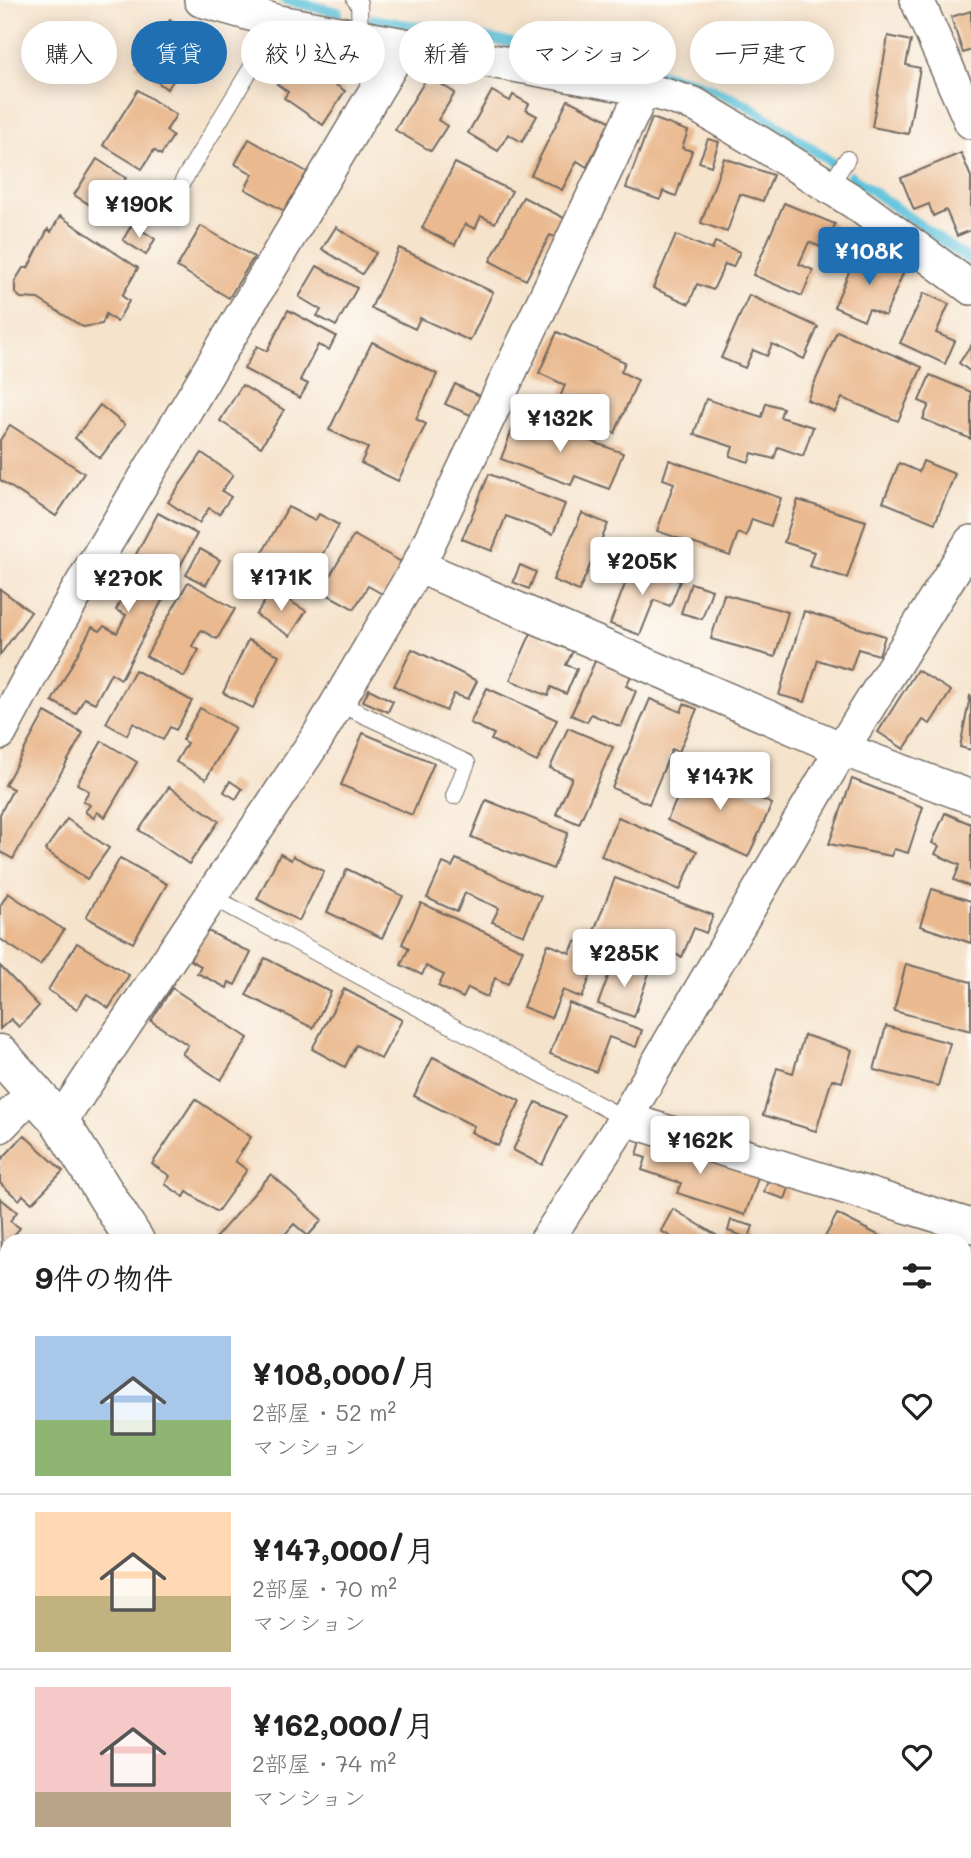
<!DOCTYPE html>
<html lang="ja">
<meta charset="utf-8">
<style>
:root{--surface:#fff;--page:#f6f6f6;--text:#222;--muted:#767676;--line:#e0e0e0;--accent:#1f6fb2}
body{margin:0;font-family:Mali,"Klee One",sans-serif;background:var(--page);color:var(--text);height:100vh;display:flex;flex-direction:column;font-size:26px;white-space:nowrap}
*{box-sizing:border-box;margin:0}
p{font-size:23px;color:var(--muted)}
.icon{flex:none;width:38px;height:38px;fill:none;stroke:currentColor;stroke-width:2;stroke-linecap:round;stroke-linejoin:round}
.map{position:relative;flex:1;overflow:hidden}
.drawer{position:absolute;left:0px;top:1234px;width:971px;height:625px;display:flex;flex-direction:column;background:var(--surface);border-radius:21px 21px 0 0;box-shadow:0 4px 18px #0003}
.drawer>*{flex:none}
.guide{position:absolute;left:21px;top:21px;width:929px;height:63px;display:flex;gap:14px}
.price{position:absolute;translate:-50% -60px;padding:0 16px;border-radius:7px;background:#fff;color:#222;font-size:23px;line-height:46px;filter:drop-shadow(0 2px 4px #0008)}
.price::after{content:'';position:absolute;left:50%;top:42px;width:21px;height:16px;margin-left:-10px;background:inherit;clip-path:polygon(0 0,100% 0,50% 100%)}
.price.current{background:var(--accent);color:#fff}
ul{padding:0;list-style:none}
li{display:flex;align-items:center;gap:21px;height:175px;padding:0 35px}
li+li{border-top:2px solid var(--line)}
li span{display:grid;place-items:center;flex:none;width:196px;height:140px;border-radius:0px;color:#555}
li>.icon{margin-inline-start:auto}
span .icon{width:84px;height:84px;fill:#fffc;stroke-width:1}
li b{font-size:30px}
h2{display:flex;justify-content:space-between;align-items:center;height:84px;padding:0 35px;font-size:30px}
.chip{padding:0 24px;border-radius:32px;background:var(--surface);box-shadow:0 4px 18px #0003;font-size:24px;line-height:63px}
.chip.current{background:var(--accent);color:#fff}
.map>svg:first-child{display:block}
</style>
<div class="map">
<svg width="971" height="1858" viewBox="0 0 971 1858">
<rect width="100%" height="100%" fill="#fdfcf7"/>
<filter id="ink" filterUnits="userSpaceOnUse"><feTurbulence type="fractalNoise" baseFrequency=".0143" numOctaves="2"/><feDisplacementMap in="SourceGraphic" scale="14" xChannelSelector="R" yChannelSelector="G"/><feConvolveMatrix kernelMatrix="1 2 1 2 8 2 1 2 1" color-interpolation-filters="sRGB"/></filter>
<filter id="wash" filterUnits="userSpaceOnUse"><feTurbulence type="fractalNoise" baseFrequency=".00686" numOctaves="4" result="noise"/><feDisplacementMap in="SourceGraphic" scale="28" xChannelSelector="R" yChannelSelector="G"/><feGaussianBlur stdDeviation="1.57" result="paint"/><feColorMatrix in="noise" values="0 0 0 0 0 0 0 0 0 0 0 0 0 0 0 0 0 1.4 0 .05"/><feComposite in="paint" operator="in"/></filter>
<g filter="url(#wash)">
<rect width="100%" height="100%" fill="#f6e3cc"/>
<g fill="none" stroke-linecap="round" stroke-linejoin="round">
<g stroke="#5dc2db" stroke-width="10">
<polyline points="285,0 338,12"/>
<polyline points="373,19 584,55 695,82 746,104 831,162"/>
<polyline points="851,176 971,261"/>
<polyline points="395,1852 397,1858"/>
</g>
</g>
<g id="blocks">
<g fill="#eab98f">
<polygon points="971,11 971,50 963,53 951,17"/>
<polygon points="170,20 201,44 167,89 135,65"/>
<polygon points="888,36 911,41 906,65 920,68 908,134 872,127"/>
<polygon points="295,58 345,91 323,125 284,98 288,92 277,84"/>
<polygon points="428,76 455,93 438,120 447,126 431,151 395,130"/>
<polygon points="138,90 176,115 166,131 173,136 161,155 154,150 142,169 103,145"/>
<polygon points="492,91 510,101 513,95 529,104 526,110 537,116 522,142 508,134 498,151 468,133"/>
<polygon points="568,100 610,121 587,167 577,161 562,190 531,175"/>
<polygon points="652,118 688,131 682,148 692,151 676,196 663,191 660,200 626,188"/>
<polygon points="249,139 307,172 284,211 245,189 253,174 235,164"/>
<polygon points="708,139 719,142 711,166 699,162"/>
<polygon points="961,153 971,177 971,230 957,236 946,210 933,216 929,204 914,210 901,178"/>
<polygon points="724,158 773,175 763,201 740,194 727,232 701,223"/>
<polygon points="97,159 126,178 103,213 74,195"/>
<polygon points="455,163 512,191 495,223 481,216 475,229 465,224 455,245 422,228"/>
<polygon points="523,197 568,220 559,239 550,235 526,280 490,261"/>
<polygon points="784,203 835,224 825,249 809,242 799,264 813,270 802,296 753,275"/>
<polygon points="60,216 138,268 122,296 129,301 117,322 106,314 102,324 83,327 38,299 21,298 15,293 15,281 23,268 28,268 48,229 51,232"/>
<polygon points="132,224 155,239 146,255 123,240"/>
<polygon points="201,226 254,257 229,298 177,267"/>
<polygon points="336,227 376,253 362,274 322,249"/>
<polygon points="676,235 712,250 715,242 740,252 733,267 725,264 713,290 697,284 689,304 653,288"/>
<polygon points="399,248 493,292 470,341 420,318 415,329 371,308"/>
<polygon points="858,251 904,271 885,316 869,309 864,320 834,307"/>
<polygon points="317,266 357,288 336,326 317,316 321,310 299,297"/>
<polygon points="924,293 949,304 936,333 955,341 945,364 900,343"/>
<polygon points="749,295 818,327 804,359 772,344 767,356 753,350 745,368 721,358"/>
<polygon points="288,310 336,336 329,350 318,345 300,380 308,384 300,398 244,369 257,346 267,351"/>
<polygon points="837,331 922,367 898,421 842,398 835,412 807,400"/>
<polygon points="557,332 625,362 621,372 638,380 615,433 556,407 565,385 539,373"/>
<polygon points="372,342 437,374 416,419 426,424 398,481 361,463 368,448 329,430"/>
<polygon points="971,346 971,372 959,363"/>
<polygon points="930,375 971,392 971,439 923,419 929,405 919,401"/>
<polygon points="455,384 484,398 475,417 445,404"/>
<polygon points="242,385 284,410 261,447 220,421"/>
<polygon points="706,399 762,417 766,403 783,408 780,417 813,427 803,456 778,447 774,459 752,453 749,462 730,456 733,447 694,434"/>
<polygon points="100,405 125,425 100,458 75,438"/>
<polygon points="518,414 623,453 609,489 575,476 571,485 501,459"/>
<polygon points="10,425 84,473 56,516 0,480 0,440"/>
<polygon points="202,453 233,475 222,491 231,497 219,514 209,508 199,523 168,502"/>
<polygon points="669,460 781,498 771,526 752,519 746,536 738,533 730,556 657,531 674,483 663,479"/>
<polygon points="923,461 955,474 935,523 883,502 899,463 919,472"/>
<polygon points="489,474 565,504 553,534 506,516 492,551 462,539"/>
<polygon points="798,500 866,521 847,578 809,566 814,552 784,542"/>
<polygon points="288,507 315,521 319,514 339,525 304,587 257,562"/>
<polygon points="158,513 197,534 121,679 111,673 95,703 84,698 76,714 52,701 92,627 100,631 104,626 117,633 126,615 116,610 127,588 120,584"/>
<polygon points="582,513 608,524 579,591 553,580"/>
<polygon points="354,535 403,563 384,595 368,586 354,609 321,591"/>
<polygon points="200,549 220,560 206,585 186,575"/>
<polygon points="633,563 680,581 670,606 654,600 640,635 610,624"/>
<polygon points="520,565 536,572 529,589 513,582"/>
<polygon points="188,582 235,609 217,639 201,630 192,646 199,650 184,677 146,656"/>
<polygon points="691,583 712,590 702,619 681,613"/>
<polygon points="0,589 31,612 0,655"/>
<polygon points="272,590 306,611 290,636 256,615"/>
<polygon points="724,594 788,612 775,657 711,639"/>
<polygon points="804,611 885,636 879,655 858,649 851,670 818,660 805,702 779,695"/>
<polygon points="531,633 573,651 566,665 577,669 566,694 551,687 548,696 510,680"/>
<polygon points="248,640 279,655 253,708 223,693"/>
<polygon points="412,649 477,681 468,699 454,694 446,711 394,686"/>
<polygon points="596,659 632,674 626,686 636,691 621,727 591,714 587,722 571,715"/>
<polygon points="135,670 192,701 176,730 170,727 163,740 133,723 127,735 106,723"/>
<polygon points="917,670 951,691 930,724 923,720 904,749 878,732"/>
<polygon points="487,688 557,720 537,762 491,740 494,734 470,723"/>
<polygon points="369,689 393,701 388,712 363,701"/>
<polygon points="970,696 971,697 971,750 960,747"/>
<polygon points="650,699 681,712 684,704 697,709 679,752 672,749 649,804 612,788"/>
<polygon points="200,708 235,728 206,779 176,762 187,743 182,740"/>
<polygon points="45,712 83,733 13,859 0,852 0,814 13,789 5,785"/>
<polygon points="568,728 613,747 579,824 556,814 572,778 550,768"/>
<polygon points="363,733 434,763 412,815 341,785"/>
<polygon points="102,741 137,762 105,817 97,812 94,818 85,812 90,805 83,801 89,791 77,784"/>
<polygon points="692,767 772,804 748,857 667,820"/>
<polygon points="852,779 923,807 908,853 894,849 891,856 829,844"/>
<polygon points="230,781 242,789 236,799 224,792"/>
<polygon points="169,787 219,821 189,864 139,830"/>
<polygon points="486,800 568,833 553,869 471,837"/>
<polygon points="945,813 971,824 971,887 954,880 960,865 935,854 939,846 932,843"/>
<polygon points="618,817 697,851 680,890 601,856"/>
<polygon points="67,819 109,848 87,879 45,850"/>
<polygon points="280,854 291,860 293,856 324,871 299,921 257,899"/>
<polygon points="120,858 167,884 133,943 86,917"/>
<polygon points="456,859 541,896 524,935 492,922 499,908 465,893 457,912 427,898 443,863 452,867"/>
<polygon points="347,869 403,896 382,938 327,912"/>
<polygon points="615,878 713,915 706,933 694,928 682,957 657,947 654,954 594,931"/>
<polygon points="932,889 971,901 971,943 920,926"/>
<polygon points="8,893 64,930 40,965 0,939 0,906"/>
<polygon points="421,903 523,950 508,984 495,978 487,997 468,988 463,998 438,986 444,975 426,966 422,975 401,965 409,948 402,944"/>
<polygon points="206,930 251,953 235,985 229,982 227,988 197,973 201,966 190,960"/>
<polygon points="575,941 600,951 582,998 563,990 551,1018 523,1007 548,944 570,953"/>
<polygon points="77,943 129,975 109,1008 87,994 77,1009 48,990"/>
<polygon points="265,958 331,992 313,1028 246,995"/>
<polygon points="614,961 649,973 634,1017 598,1004"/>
<polygon points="906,964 971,982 971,1031 894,1011"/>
<polygon points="0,966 39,1006 19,1027 11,1019 0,1029"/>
<polygon points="172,988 248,1038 221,1080 182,1054 188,1045 151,1021"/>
<polygon points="344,989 402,1020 381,1059 356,1045 345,1067 312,1049"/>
<polygon points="569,1003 642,1030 636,1047 609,1037 596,1072 550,1054"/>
<polygon points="886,1026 950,1043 938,1086 874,1070"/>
<polygon points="804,1035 852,1050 842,1082 832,1079 816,1131 763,1115 777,1068 793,1073"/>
<polygon points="433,1057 520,1101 498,1146 471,1132 474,1126 414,1096"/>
<polygon points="195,1099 251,1137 235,1161 247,1170 217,1212 187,1192 184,1197 165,1184 170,1176 152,1164"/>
<polygon points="536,1102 566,1116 542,1165 513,1150"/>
<polygon points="24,1135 63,1171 32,1203 23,1195 19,1200 0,1183 0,1161"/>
<polygon points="642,1137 759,1175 745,1215 677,1193 681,1183 642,1170 646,1158 637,1155"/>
<polygon points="271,1174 322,1220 308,1236 294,1224 279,1241 221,1241 216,1237"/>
<polygon points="768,1180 789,1188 785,1199 764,1192"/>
<polygon points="0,1198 17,1212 10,1221 20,1228 2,1250"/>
<polygon points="673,1209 726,1241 668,1241 670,1236 661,1231"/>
<polygon points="837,1214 884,1238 883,1241 823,1241"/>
<polygon points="731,1220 753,1226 749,1238 728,1231"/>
<polygon points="0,1277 7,1282 7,1340 0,1349"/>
<polygon points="964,1338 971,1340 971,1366 964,1364"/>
<polygon points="2,1383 7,1386 7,1450 0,1445"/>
<polygon points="964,1480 971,1485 971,1533 964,1529"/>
<polygon points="0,1708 7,1713 7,1764 0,1759"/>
<polygon points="964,1747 971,1750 971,1778 964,1775"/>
<polygon points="964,1788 971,1791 971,1844 964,1842"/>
<polygon points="43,1852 107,1852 115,1858 41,1858 45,1853"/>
<polygon points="477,1852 530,1852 527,1858 491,1858"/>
<polygon points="713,1852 763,1852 761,1858 711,1858"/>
</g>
</g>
</g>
<g filter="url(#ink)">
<use href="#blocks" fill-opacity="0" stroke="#726b63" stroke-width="2"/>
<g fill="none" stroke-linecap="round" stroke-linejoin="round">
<defs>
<g id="service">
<polyline points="355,0 359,3 360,37"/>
<polyline points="183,181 279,22"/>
<polyline points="829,187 847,159"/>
<polyline points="338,703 467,763 454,796"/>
<polyline points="211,896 625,1119"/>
<polyline points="0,1550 7,1539"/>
<polyline points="427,1852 429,1858"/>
</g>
<g id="minor">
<polyline points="201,0 279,22 644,89 694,104 760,143 854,202 971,288"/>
<polyline points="917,0 971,122"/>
<polyline points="418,566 842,749 971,797"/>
<polyline points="0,733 58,624 403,45"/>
<polyline points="625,1119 971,1226"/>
<polyline points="60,1122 317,738 418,566 644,89"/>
<polyline points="0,1126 34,1091"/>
<polyline points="546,1241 625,1119 842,749 971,542"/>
<polyline points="964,1660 971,1650"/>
<polyline points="617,1852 631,1858"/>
<polyline points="157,1858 161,1852"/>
<polyline points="821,1858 826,1852"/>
</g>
<polyline id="tertiary" points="0,1054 60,1122 135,1241"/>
</defs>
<use href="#service" stroke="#726b63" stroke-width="18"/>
<use href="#minor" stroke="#726b63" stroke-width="36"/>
<use href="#tertiary" stroke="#726b63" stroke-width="41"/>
<use href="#service" stroke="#fff" stroke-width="16"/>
<use href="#minor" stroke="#fff" stroke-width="33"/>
<use href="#tertiary" stroke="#fff" stroke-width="38"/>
</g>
</g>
</svg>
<b class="price" style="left:139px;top:240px">¥190K</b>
<b class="price current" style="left:869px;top:287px">¥108K</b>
<b class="price" style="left:560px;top:454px">¥132K</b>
<b class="price" style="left:642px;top:597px">¥205K</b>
<b class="price" style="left:281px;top:613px">¥171K</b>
<b class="price" style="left:128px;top:614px">¥270K</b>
<b class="price" style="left:720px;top:812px">¥147K</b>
<b class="price" style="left:624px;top:989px">¥285K</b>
<b class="price" style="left:700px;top:1176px">¥162K</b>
<div class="guide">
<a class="chip">購入</a>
<a class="chip current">賃貸</a>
<a class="chip">絞り込み</a>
<a class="chip">新着</a>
<a class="chip">マンション</a>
<a class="chip">一戸建て</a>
</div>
<section class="drawer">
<h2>9件の物件<svg class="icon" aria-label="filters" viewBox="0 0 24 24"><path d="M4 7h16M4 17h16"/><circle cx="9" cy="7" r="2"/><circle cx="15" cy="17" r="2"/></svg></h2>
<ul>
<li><span style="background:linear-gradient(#a9c7e8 60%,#8fb573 0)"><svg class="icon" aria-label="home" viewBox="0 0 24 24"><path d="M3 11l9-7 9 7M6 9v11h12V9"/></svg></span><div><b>¥108,000/月</b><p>2部屋 · 52 m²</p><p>マンション</p></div><svg class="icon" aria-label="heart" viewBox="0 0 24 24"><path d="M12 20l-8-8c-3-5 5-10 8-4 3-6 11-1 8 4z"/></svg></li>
<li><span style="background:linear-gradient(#ffd9b3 60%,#c2b280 0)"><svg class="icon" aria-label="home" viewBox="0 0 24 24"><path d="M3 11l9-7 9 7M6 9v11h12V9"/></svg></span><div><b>¥147,000/月</b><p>2部屋 · 70 m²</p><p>マンション</p></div><svg class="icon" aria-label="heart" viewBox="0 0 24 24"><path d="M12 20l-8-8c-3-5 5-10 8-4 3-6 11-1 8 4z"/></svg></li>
<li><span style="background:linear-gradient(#f6c9c9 75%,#b9a48a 0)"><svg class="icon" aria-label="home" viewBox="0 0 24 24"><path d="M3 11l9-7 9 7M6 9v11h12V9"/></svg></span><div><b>¥162,000/月</b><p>2部屋 · 74 m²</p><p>マンション</p></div><svg class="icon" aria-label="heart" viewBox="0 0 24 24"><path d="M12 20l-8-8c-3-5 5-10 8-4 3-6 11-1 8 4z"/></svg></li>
</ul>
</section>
</div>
